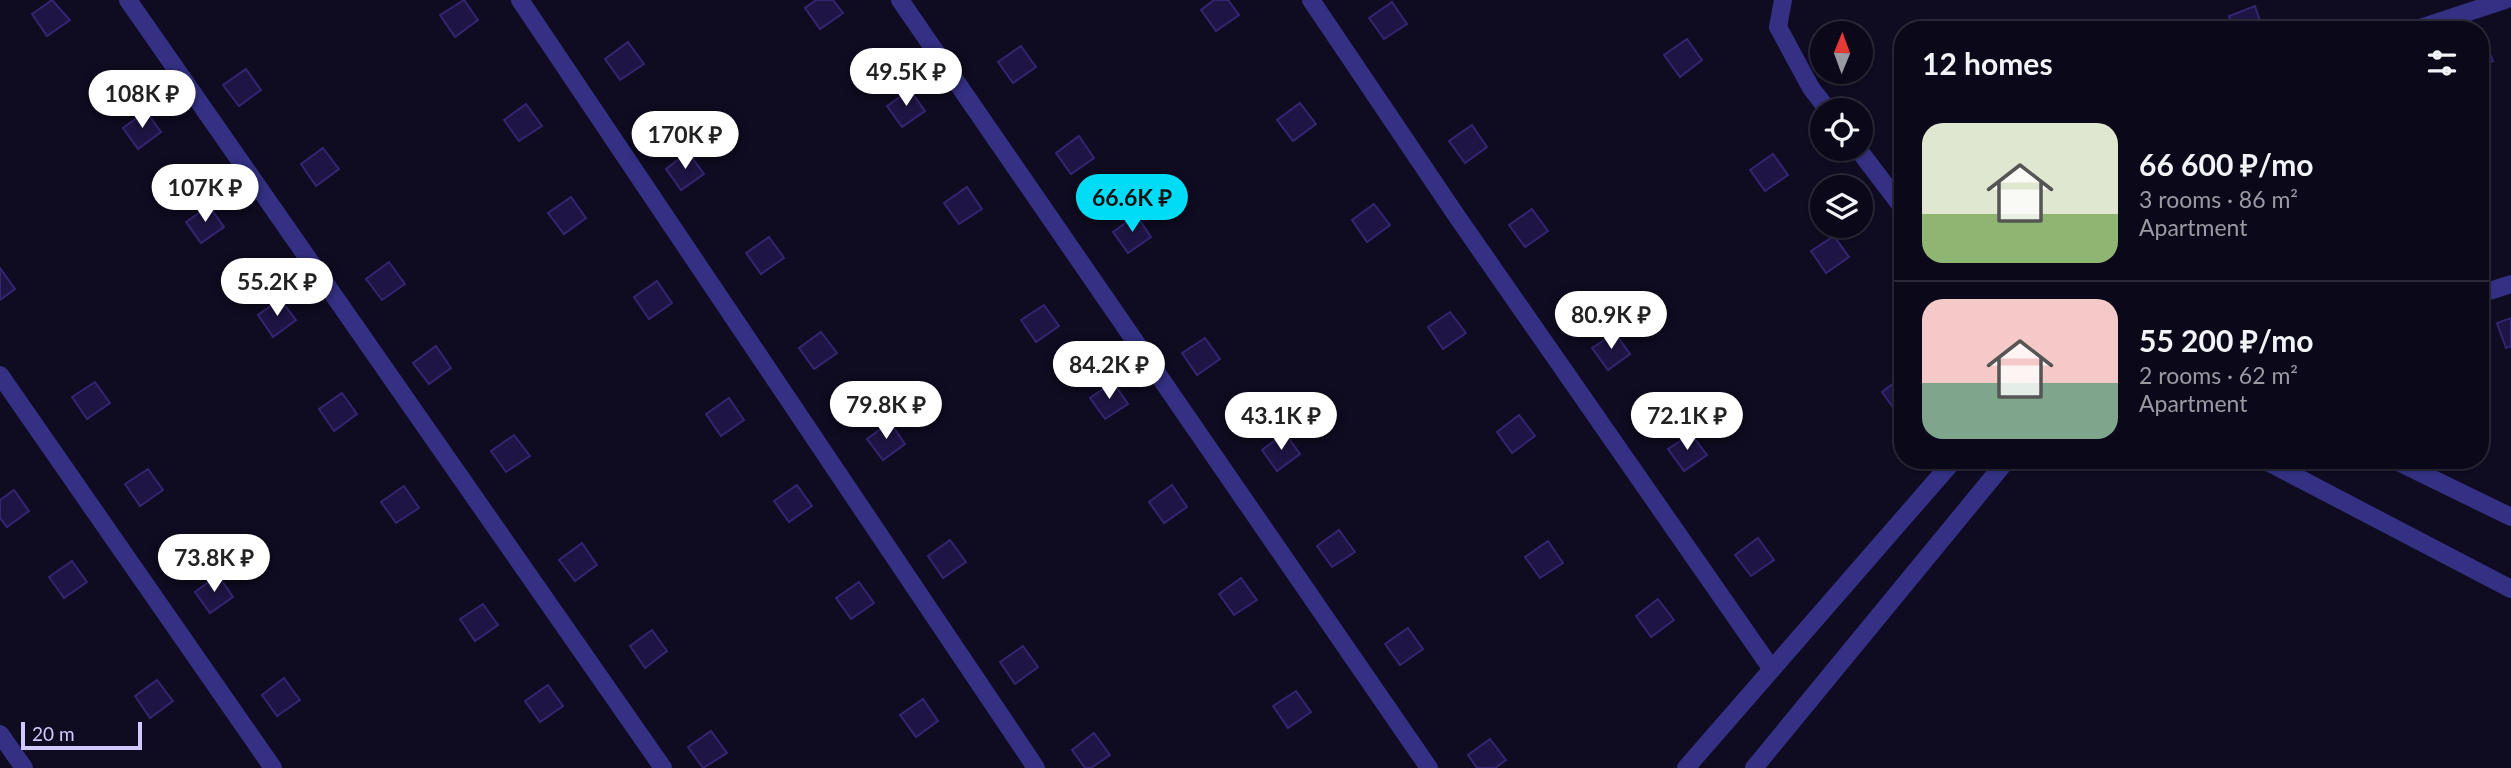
<!DOCTYPE html>
<meta charset="utf-8">
<style>
:root{--surface:#0b0819;--page:#141122;--text:#f1f3f6;--muted:#9a9aa2;--line:#2b2938;--accent:#00dcf5}
body{margin:0;font-family:Lato,sans-serif;background:var(--page);color:var(--text);height:100vh;display:flex;flex-direction:column;font-size:26px;white-space:nowrap}
*{box-sizing:border-box;margin:0}
p{font-size:23px;color:var(--muted)}
.icon{flex:none;width:38px;height:38px;fill:none;stroke:currentColor;stroke-width:2;stroke-linecap:round;stroke-linejoin:round}
.map{position:relative;flex:1;overflow:hidden}
.side{position:absolute;left:1894px;top:21px;width:595px;height:448px;display:flex;flex-direction:column;background:var(--surface);border-radius:28px;box-shadow:0 2px 5px #0004,0 0 0 2px var(--line)}
.side>*{flex:none}
.needle{width:46px;rotate:1deg}
.fabs{position:absolute;left:1810px;top:21px;display:grid;gap:14px}
.fabs a{display:grid;place-items:center;width:63px;height:63px;border-radius:50%;background:var(--surface);box-shadow:0 2px 5px #0004,0 0 0 2px var(--line);font-size:35px}
.scale{position:absolute;left:21px;bottom:18px;width:121px;box-sizing:border-box;padding-left:7px;border:4px solid #d1caff;border-top:0;font-size:19px;line-height:24px;white-space:nowrap;color:#d1caff;-webkit-text-stroke:5px #0f0b21;paint-order:stroke}
.price{position:absolute;translate:-50% -60px;padding:0 16px;border-radius:24px;background:#fff;color:#222;font-size:23px;line-height:46px;filter:drop-shadow(0 2px 4px #0008)}
.price::after{content:'';position:absolute;left:50%;top:42px;width:21px;height:16px;margin-left:-10px;background:inherit;clip-path:polygon(0 0,100% 0,50% 100%)}
.price.active{background:var(--accent);color:#111}
ul{padding:0;list-style:none}
li{display:flex;align-items:center;gap:21px;height:175px;padding:0 28px}
li+li{border-top:2px solid var(--line)}
li span{display:grid;place-items:center;flex:none;width:196px;height:140px;border-radius:21px;color:#555}
li>.icon{margin-inline-start:auto}
span .icon{width:84px;height:84px;fill:#fffc;stroke-width:1}
li b{font-size:30px}
h2{display:flex;justify-content:space-between;align-items:center;height:84px;padding:0 28px;font-size:30px}
.map>svg:first-child{display:block}
</style>
<div class="map">
<svg width="2511" height="768" viewBox="0 0 2511 768">
<rect width="100%" height="100%" fill="#0f0b21"/>
<g fill="#1f1544" stroke="#342572" stroke-width="2">
<polygon points="52,0 70,20 47,36 32,14"/>
<polygon points="464,0 478,20 455,37 440,15"/>
<polygon points="816,0 833,0 843,13 820,29 805,8"/>
<polygon points="1214,0 1228,0 1239,15 1216,31 1201,10"/>
<polygon points="1392,2 1407,24 1384,39 1369,18"/>
<polygon points="2255,6 2263,30 2234,30 2229,16"/>
<polygon points="2483,36 2493,61 2480,65 2480,38"/>
<polygon points="1687,39 1702,60 1680,77 1664,55"/>
<polygon points="628,42 644,64 620,80 605,59"/>
<polygon points="1021,46 1036,67 1013,83 998,62"/>
<polygon points="246,69 261,90 239,106 223,85"/>
<polygon points="910,90 925,111 902,127 887,106"/>
<polygon points="1300,103 1316,124 1293,141 1277,120"/>
<polygon points="526,104 542,126 519,141 504,120"/>
<polygon points="146,111 161,132 138,149 123,128"/>
<polygon points="1472,125 1487,147 1465,163 1449,141"/>
<polygon points="1079,136 1094,158 1071,174 1056,153"/>
<polygon points="323,148 339,169 316,186 301,164"/>
<polygon points="688,152 704,174 681,190 666,169"/>
<polygon points="1773,154 1788,175 1765,191 1750,170"/>
<polygon points="967,187 982,209 959,224 944,203"/>
<polygon points="571,197 586,218 564,234 548,213"/>
<polygon points="1374,204 1390,225 1367,242 1352,220"/>
<polygon points="209,206 224,227 201,243 186,222"/>
<polygon points="1532,209 1548,231 1525,247 1509,225"/>
<polygon points="1136,215 1151,237 1128,253 1113,232"/>
<polygon points="1834,236 1849,257 1826,273 1811,251"/>
<polygon points="769,237 784,258 761,274 746,253"/>
<polygon points="389,262 405,284 382,300 366,279"/>
<polygon points="0,268 15,289 0,300"/>
<polygon points="657,281 672,303 649,319 634,297"/>
<polygon points="280,299 296,320 273,337 258,315"/>
<polygon points="1044,305 1059,326 1036,342 1021,320"/>
<polygon points="1450,312 1466,333 1443,349 1428,327"/>
<polygon points="2511,318 2511,346 2506,348 2497,323"/>
<polygon points="821,332 837,353 814,369 799,348"/>
<polygon points="1615,333 1630,354 1608,370 1592,348"/>
<polygon points="1205,338 1220,359 1197,375 1182,353"/>
<polygon points="436,346 451,368 429,384 413,363"/>
<polygon points="1902,377 1902,409 1897,413 1882,392"/>
<polygon points="95,382 110,403 87,419 72,397"/>
<polygon points="1113,382 1128,404 1105,419 1090,398"/>
<polygon points="342,393 357,414 334,431 319,409"/>
<polygon points="729,398 744,420 721,436 706,414"/>
<polygon points="1519,415 1535,436 1512,453 1497,432"/>
<polygon points="890,422 905,444 883,460 867,439"/>
<polygon points="1285,433 1300,454 1277,471 1262,450"/>
<polygon points="1691,434 1707,455 1684,471 1668,449"/>
<polygon points="514,435 530,456 506,472 491,451"/>
<polygon points="148,469 163,490 140,506 125,484"/>
<polygon points="797,485 812,506 789,522 774,501"/>
<polygon points="1172,485 1187,507 1164,523 1149,502"/>
<polygon points="404,486 419,508 396,523 381,502"/>
<polygon points="14,490 29,511 7,527 0,518 0,500"/>
<polygon points="1339,530 1355,552 1332,567 1317,546"/>
<polygon points="1758,538 1774,560 1751,576 1735,555"/>
<polygon points="950,540 966,562 943,578 928,556"/>
<polygon points="1548,541 1563,563 1540,578 1525,557"/>
<polygon points="582,543 597,565 575,581 559,560"/>
<polygon points="72,561 87,582 64,598 49,577"/>
<polygon points="218,575 233,597 210,613 195,592"/>
<polygon points="1241,578 1257,600 1234,615 1219,594"/>
<polygon points="859,582 874,603 851,619 836,598"/>
<polygon points="1658,599 1674,620 1651,637 1636,616"/>
<polygon points="483,604 498,625 475,641 460,619"/>
<polygon points="1408,628 1423,649 1400,665 1385,644"/>
<polygon points="652,630 667,651 645,668 630,646"/>
<polygon points="1023,646 1038,667 1015,684 1000,662"/>
<polygon points="284,678 300,700 277,716 262,695"/>
<polygon points="157,680 173,701 150,718 135,696"/>
<polygon points="548,685 563,706 540,722 525,701"/>
<polygon points="1296,691 1311,712 1288,728 1273,706"/>
<polygon points="923,699 938,721 916,737 900,715"/>
<polygon points="711,731 727,753 703,768 688,747"/>
<polygon points="1094,733 1110,755 1091,768 1085,768 1072,750"/>
<polygon points="1490,739 1506,760 1495,768 1477,768 1468,755"/>
</g>
<g fill="none" stroke-linecap="round" stroke-linejoin="round">
<g stroke="#343185" stroke-width="18">
<polyline points="128,0 663,768"/>
<polyline points="520,0 1036,768"/>
<polyline points="900,0 1429,768"/>
<polyline points="1311,0 1456,215 1771,668"/>
<polyline points="1783,0 1778,27 1811,88 1828,110"/>
<polyline points="2414,30 2505,0"/>
<polyline points="1858,149 1902,207"/>
<polyline points="2480,294 2511,284"/>
<polyline points="0,375 273,768"/>
<polyline points="2394,460 2511,517"/>
<polyline points="0,734 24,768"/>
<polyline points="1686,768 1954,460"/>
</g>
<g stroke="#343185" stroke-width="18">
<polyline points="2264,460 2511,589"/>
<polyline points="1754,768 2007,460"/>
</g>
</g>
</svg>
<div class="fabs">
<a><svg class="needle" viewBox="-14 -14 28 28"><path d="M0-13l5 13h-10z" fill="#e53935"/><path d="M0 13l5-13h-10z" fill="#9a9aa2"/></svg></a>
<a><svg class="icon" aria-label="locate" viewBox="0 0 24 24"><circle cx="12" cy="12" r="6"/><path d="M12 2v4M12 18v4M2 12h4M18 12h4"/></svg></a>
<a><svg class="icon" aria-label="layers" viewBox="0 0 24 24"><path d="M12 4l9 5-9 5-9-5zM3 14l9 5 9-5"/></svg></a>
</div>
<div class="scale">20 m</div>
<b class="price" style="left:906px;top:108px">49.5K ₽</b>
<b class="price" style="left:142px;top:130px">108K ₽</b>
<b class="price" style="left:685px;top:171px">170K ₽</b>
<b class="price" style="left:205px;top:224px">107K ₽</b>
<b class="price active" style="left:1132px;top:234px">66.6K ₽</b>
<b class="price" style="left:277px;top:318px">55.2K ₽</b>
<b class="price" style="left:1611px;top:351px">80.9K ₽</b>
<b class="price" style="left:1109px;top:401px">84.2K ₽</b>
<b class="price" style="left:886px;top:441px">79.8K ₽</b>
<b class="price" style="left:1281px;top:452px">43.1K ₽</b>
<b class="price" style="left:1687px;top:452px">72.1K ₽</b>
<b class="price" style="left:214px;top:594px">73.8K ₽</b>
<section class="side">
<h2>12 homes<svg class="icon" aria-label="filters" viewBox="0 0 24 24"><path d="M4 7h16M4 17h16"/><circle cx="9" cy="7" r="2"/><circle cx="15" cy="17" r="2"/></svg></h2>
<ul>
<li><span style="background:linear-gradient(#dfe7d0 65%,#8fb573 0)"><svg class="icon" aria-label="home" viewBox="0 0 24 24"><path d="M3 11l9-7 9 7M6 9v11h12V9"/></svg></span><div><b>66 600 ₽/mo</b><p>3 rooms · 86 m²</p><p>Apartment</p></div></li>
<li><span style="background:linear-gradient(#f6c9c9 60%,#7fa58c 0)"><svg class="icon" aria-label="home" viewBox="0 0 24 24"><path d="M3 11l9-7 9 7M6 9v11h12V9"/></svg></span><div><b>55 200 ₽/mo</b><p>2 rooms · 62 m²</p><p>Apartment</p></div></li>
</ul>
</section>
</div>
